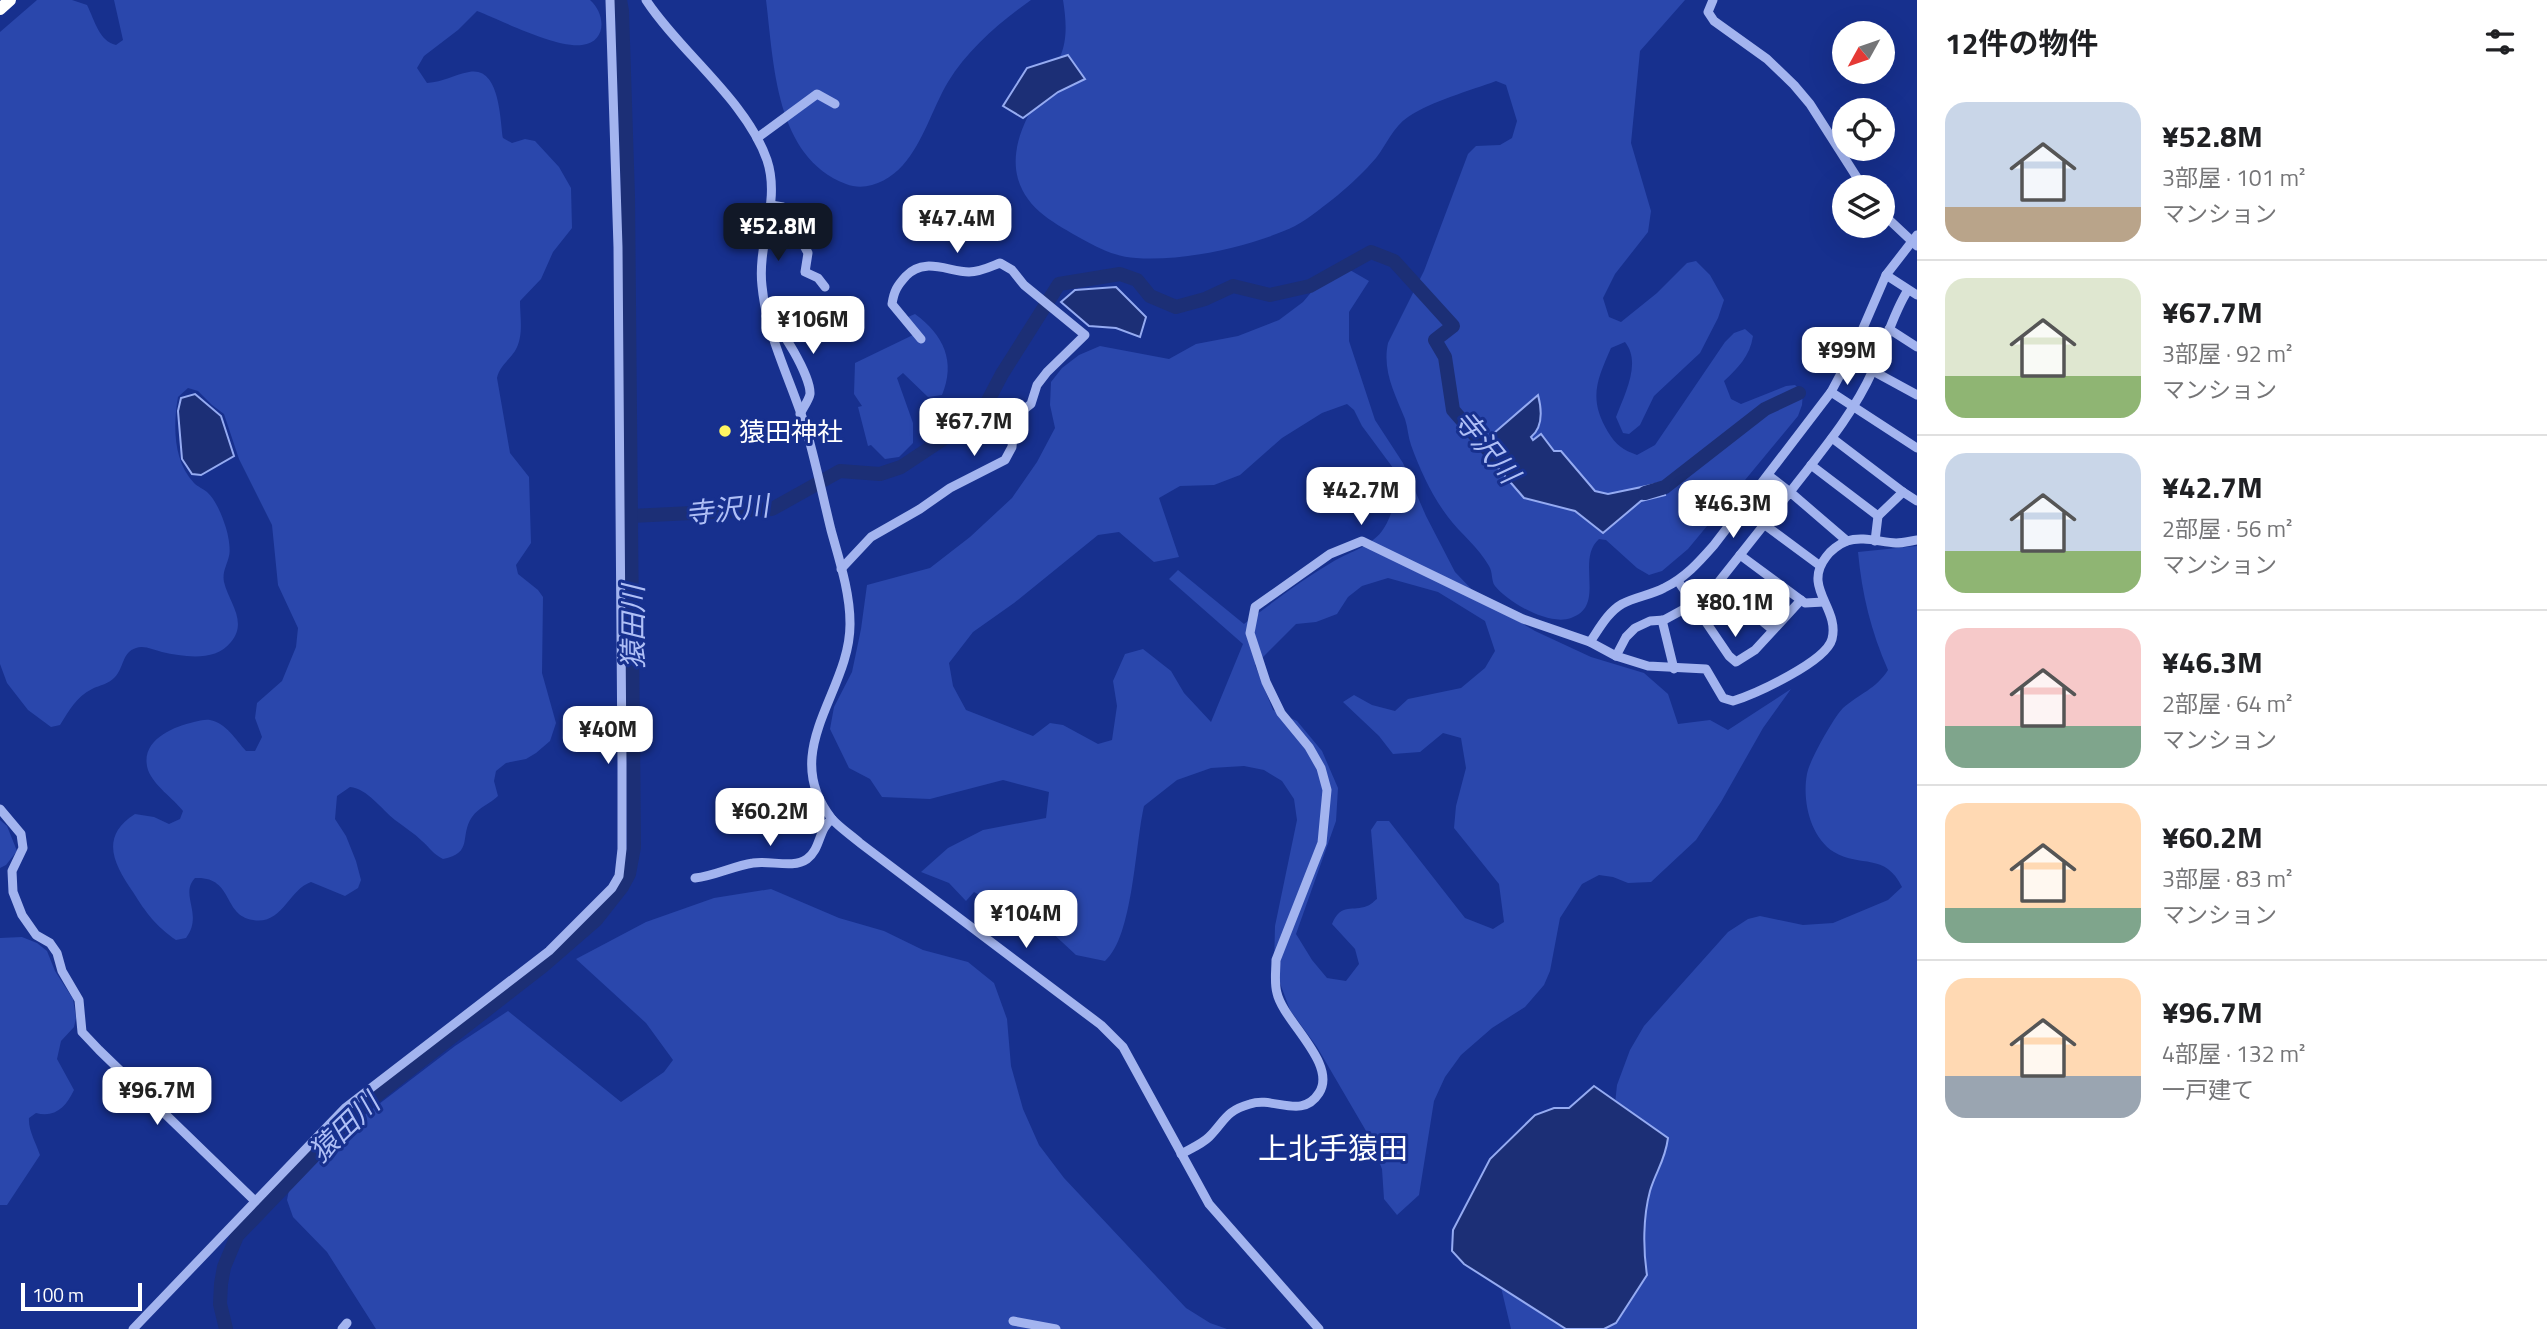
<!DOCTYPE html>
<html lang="ja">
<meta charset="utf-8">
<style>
:root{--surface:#fff;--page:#f6f6f6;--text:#202124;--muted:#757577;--line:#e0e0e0;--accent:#111827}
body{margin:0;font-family:"Titillium Web","Noto Sans JP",sans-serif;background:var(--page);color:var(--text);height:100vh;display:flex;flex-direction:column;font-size:26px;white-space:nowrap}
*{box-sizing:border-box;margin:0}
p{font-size:23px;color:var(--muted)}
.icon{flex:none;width:38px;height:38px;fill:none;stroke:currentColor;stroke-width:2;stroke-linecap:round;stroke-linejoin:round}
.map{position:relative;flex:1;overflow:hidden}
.side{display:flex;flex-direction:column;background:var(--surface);width:630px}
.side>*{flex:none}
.needle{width:46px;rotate:230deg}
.buttons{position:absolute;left:1832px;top:21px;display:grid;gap:14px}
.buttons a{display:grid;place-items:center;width:63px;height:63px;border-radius:50%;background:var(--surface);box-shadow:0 7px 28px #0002;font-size:35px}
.scale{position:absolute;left:21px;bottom:18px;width:121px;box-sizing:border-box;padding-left:7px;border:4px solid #fff;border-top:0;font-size:19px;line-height:24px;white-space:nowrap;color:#fff;-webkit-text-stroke:5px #17308e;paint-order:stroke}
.price{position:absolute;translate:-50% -60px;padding:0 16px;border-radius:14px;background:#fff;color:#222;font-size:23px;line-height:46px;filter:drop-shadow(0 2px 4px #0008)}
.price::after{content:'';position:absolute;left:50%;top:42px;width:21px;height:16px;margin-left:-10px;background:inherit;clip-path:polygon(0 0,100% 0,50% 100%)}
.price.on{background:var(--accent);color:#fff}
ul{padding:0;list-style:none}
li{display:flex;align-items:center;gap:21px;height:175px;padding:0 28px}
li+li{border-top:2px solid var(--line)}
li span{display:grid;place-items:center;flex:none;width:196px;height:140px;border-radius:21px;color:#555}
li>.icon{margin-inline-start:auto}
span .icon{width:84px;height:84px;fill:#fffc;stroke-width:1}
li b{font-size:30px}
h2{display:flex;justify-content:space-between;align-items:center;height:84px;padding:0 28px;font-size:30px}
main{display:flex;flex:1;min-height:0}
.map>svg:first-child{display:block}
</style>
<main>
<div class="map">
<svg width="1917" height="1329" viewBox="0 0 1917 1329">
<rect width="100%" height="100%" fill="#17308e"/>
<g fill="#2a47ac" fill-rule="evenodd">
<path d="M37 0H72L87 5C95 21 99 41 116 45L123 40 114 0H590C606 14 607 42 582 45 555 48 503 21 477 11L458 30 424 56 417 68 427 83C444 82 453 75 469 72 500 66 500 119 503 138L512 143 525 139 535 141 559 167 571 188 572 228 553 252 541 279 520 301C520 318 524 336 515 351 509 360 499 367 497 378L510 453 529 477 531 543 516 565 518 574 538 590 543 597 542 673 556 723 550 741 536 753 526 759 506 763 496 771 494 781 498 796C490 804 479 807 472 817 459 836 474 853 443 859 433 854 430 848 422 841 414 833 404 827 395 820 381 809 368 789 350 787L337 796 335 819 346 836 356 861 361 880 358 888 345 896 311 882C288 890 283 925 253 920 222 915 234 876 195 878 179 895 204 914 186 938L176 940C156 926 146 913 133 892 114 864 99 837 135 814L154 817 169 824 180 819 183 811C173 798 154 786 148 770 139 741 172 727 194 722 199 721 205 719 210 720 226 723 236 740 246 751H255L262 737 255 718 257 703 282 681 296 647 298 628 278 585 272 525 239 459 224 414 212 405 198 391 188 388 178 397C173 425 173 461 194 483 198 487 204 489 207 492 215 499 222 515 225 525 228 533 231 549 229 556 227 565 222 572 224 582 229 603 248 621 231 642 215 662 185 657 162 652 154 650 144 645 136 648 122 652 124 668 115 677 109 684 100 685 92 689 76 697 69 711 60 725L51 727 28 710 7 683 0 664V32Z"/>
<path d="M766 0H1031C1000 22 968 49 948 82 932 109 924 141 903 165 889 181 866 192 846 184 775 157 774 64 766 0Z"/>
<path d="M1063 0H1685L1640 51 1631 143 1651 211 1648 232 1615 274 1603 298 1609 317 1621 322 1657 293 1687 263 1696 261 1710 275 1724 300 1718 318 1700 353 1654 396 1640 425 1629 434 1623 433 1616 417C1624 395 1642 363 1625 342L1611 348C1597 380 1588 399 1608 432 1616 445 1623 450 1637 455L1655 445 1725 342 1734 333 1745 329 1753 336C1750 356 1738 368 1724 381L1731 399 1741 404 1786 386 1795 385 1803 392 1802 405 1798 416 1688 549 1662 571 1649 575 1637 568 1606 540 1599 539C1575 560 1607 606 1571 618 1549 626 1509 603 1495 586 1491 581 1493 572 1489 566 1479 548 1460 533 1448 517 1432 496 1420 470 1411 445 1408 437 1408 428 1405 419 1395 394 1382 371 1388 343L1424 271 1468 154 1476 146 1500 145 1512 138 1517 121 1506 85 1496 81C1469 91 1432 101 1408 117 1393 127 1387 144 1376 158 1365 171 1351 184 1338 195 1325 205 1310 218 1295 226 1254 246 1181 262 1136 258 1116 257 1098 248 1082 239 1056 224 1027 210 1018 179 1006 136 1043 94 1060 57 1068 39 1066 19 1063 0Z"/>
<path d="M1343 266 1369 281 1349 312V341L1375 420 1403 463 1426 516 1455 572 1480 598 1535 631 1591 657 1644 673 1668 694 1678 724 1710 720 1728 730 1791 689 1763 728 1721 802 1696 840 1651 882 1628 883 1613 877 1599 875 1582 884 1560 918 1550 971 1544 985 1525 1007 1492 1028 1461 1055 1445 1077 1434 1101 1419 1195 1397 1215 1384 1199 1382 1169 1369 1136 1317 1047 1290 1010 1274 967 1275 926 1297 820 1294 799 1282 781 1264 770 1244 766 1211 768 1177 780 1144 806C1135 845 1133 937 1105 961L1076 955 1048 929 1010 913 974 892 966 901 949 883 921 872 948 848 983 830 1046 818 1049 792 1003 780 930 799 882 797 870 779 849 768 830 729 834 707 852 672 861 629 867 585 930 568 970 537 1012 498 1037 462 1055 428 1050 405 1051 382 1062 368 1079 355 1100 346 1169 359 1196 344 1238 336 1279 320 1303 302 1325 276ZM1347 404 1354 410 1362 426 1399 476C1396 494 1394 512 1384 528 1373 546 1351 551 1334 561 1303 579 1273 602 1244 624L1178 570 1169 579 1243 644 1211 722 1184 693 1171 671 1143 649 1125 654 1113 681 1117 706 1112 740 1098 744 1063 725 1050 723 1033 736 966 710 953 686 949 663 973 632 1014 603 1098 535 1119 532 1154 562 1179 557 1159 498 1180 486 1214 485 1240 475 1282 438 1322 413ZM1388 578 1438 592 1485 621 1495 651 1485 668 1461 688 1408 699 1395 711 1372 705 1354 695 1343 702 1379 736 1393 754 1420 752 1443 733 1461 738 1466 768 1456 806 1454 828 1499 884 1504 922 1493 929 1465 918 1389 821H1377L1371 830 1377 899C1374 901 1371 905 1367 906 1353 912 1341 902 1332 924L1355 949 1359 964 1346 981 1327 978 1312 960 1296 934 1336 821 1338 788 1322 751 1297 721 1273 710 1255 665 1296 624 1316 622 1337 614 1348 597 1362 586Z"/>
<path d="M915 314C944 335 956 362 942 395L928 397 903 373 897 378 913 423V443L899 457 885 459 871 445 868 446 858 407 862 406 854 394 855 363 913 335 901 320Z"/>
<path d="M1917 546V1329H1511L1499 1279 1611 1141 1617 1085 1630 1050 1644 1026 1728 932 1748 919 1760 916 1803 925 1833 923 1888 900 1902 887C1885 852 1861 868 1834 852 1810 837 1802 800 1807 774 1809 761 1834 717 1843 708 1859 694 1876 689 1888 670 1871 631 1862 595 1858 552Z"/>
<polygon points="0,820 7,826 17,851 6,865 0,868"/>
<polygon points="771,889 839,918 884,931 923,950 968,962 994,983 1007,1019 1011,1066 1023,1109 1039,1145 1064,1178 1186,1308 1210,1323 1227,1329 376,1329 327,1252 293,1217 287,1200 290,1185 362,1117 455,1046 508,1011 621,1102 664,1072 673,1060 646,1023 576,959 646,922 714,898"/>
<path d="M22 937 37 943 47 951 55 971 73 999 76 1018 74 1027 61 1041 57 1059 74 1090C66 1107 55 1118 36 1113L29 1118C28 1130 36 1143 40 1155L7 1205H0V938Z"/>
</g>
<g fill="#1c2f76" stroke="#95abf2" stroke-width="2">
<polygon points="1068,55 1085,79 1058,92 1023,118 1003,106 1027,68"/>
<polygon points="1116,287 1146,317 1140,337 1116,328 1089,326 1061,302 1075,290"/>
<polygon points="195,394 221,416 234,456 201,475 192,474 182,459 178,411 181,398"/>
<path d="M1538 395C1542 410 1543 427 1531 437L1533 440 1541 434 1554 451H1561L1595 491 1608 494 1661 483 1665 495 1641 501 1603 533 1575 511 1524 498 1479 446Z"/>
<path d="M1594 1086 1668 1138C1665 1161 1656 1171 1650 1191 1643 1217 1643 1249 1647 1275L1616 1323 1604 1329H1566L1464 1264 1452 1251 1453 1230 1490 1159 1535 1115 1554 1108H1569Z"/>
</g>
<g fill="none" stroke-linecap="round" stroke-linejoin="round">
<g stroke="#1c2f76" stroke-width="14">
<polyline points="1645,493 1665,487 1765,409 1799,393"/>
<polyline points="631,516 772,509 840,471 880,474 901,467 981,414 1002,374 1059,284 1120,274 1137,280 1150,296 1176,307 1205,299 1233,286 1270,295 1310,286 1371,252 1394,261 1453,326 1435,340 1445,357 1453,410 1494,457"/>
<polyline points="226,1329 220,1304 221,1284 224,1267 237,1236 358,1110 543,966 596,920 622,887 629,874 634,847 628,197 622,11 620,0"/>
</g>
<g stroke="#a3b4ef" stroke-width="9">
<path d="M646 0C680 52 746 100 767 160 781 202 757 243 762 286 767 338 792 382 807 432 816 464 823 497 831 530 839 559 850 592 850 623 851 692 777 750 832 819 840 828 851 835 860 843L1101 1025 1123 1047 1209 1204 1319 1329"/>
<polyline points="1713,0 1708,12 1714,21 1767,59 1794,85 1810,104 1863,187"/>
<polyline points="757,138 817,94 835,104"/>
<polyline points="771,205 783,207 808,253 805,272 818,278 825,287"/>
<polyline points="1883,214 1917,246"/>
<polyline points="1886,275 1917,295"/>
<path d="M766 316C780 323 811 377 810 394 809 400 803 408 800 414"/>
<polyline points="1889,329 1917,347"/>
<polyline points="1873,371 1917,395"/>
<polyline points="1831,392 1917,448"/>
<polyline points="1832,438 1903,492 1917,501"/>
<polyline points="1811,465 1878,516 1903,492"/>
<path d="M1768 475 1790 492C1820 453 1853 415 1873 370 1886 343 1892 315 1908 290"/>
<polyline points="1765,525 1819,565"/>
<polyline points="1875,541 1878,516"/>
<polyline points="1740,555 1805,603 1824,602"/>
<path d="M841 569 871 537 920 509 950 488 1005 460 1012 447 1014 422 1018 414 1031 404 1037 385 1047 372 1085 335 1024 285 1012 270 1000 263C990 267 980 272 969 272 947 271 924 257 906 276 897 286 894 291 892 304L921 339"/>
<polyline points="1678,581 1729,656 1736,662 1755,650 1801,600"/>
<polyline points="1717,584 1773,630"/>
<polyline points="1662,620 1674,669"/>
<path d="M1590 642C1599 629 1608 612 1622 604 1635 597 1651 595 1664 588 1685 578 1699 562 1714 545L1831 392 1854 349 1886 275 1917 235"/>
<polyline points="1616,656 1626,637 1635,628 1650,621 1664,620 1697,602 1717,584 1790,492 1847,541"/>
<polyline points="0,809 21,834 23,848 12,871 13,892 22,915 36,935 50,943 57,953 62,971 79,1000 82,1032 99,1050 255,1201"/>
<path d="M695 878C715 876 733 866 753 863 770 860 793 869 807 859 821 849 818 829 832 819"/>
<path d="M1181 1154C1190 1149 1202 1144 1209 1137 1225 1121 1225 1111 1250 1104 1274 1096 1302 1120 1319 1093 1338 1064 1283 1021 1277 993 1274 983 1276 971 1276 960L1322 843 1327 790 1321 768 1309 747 1281 713 1266 682 1250 633 1255 607 1330 554 1362 541 1523 619 1590 642 1616 656 1648 666 1706 669 1723 698 1733 701C1755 694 1826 662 1832 639 1840 608 1802 588 1826 557 1830 551 1839 544 1847 541 1862 536 1880 542 1896 543 1903 543 1910 541 1917 540"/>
<polyline points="1013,1321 1056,1329"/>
<polyline points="133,1329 345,1108 549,951 612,888 619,876 622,849 622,764 618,247 610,0"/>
<polyline points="342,1329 347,1323"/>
</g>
<polyline stroke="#fff" stroke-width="12" points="0,9 10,0"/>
</g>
<circle fill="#fff561" stroke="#17308e" stroke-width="2.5" cx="725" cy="431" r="7"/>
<g text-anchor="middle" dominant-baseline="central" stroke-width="6" stroke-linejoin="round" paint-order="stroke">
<g font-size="26" fill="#fff" stroke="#17308e" text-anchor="start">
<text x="739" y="431">猿田神社</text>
</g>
<g font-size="28" font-style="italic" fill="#afbff6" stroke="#17308e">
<text transform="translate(1487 446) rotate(51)">寺沢川</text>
<text transform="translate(727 509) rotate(-6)">寺沢川</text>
<text transform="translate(632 627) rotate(-90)">猿田川</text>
<text transform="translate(344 1127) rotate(-44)">猿田川</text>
</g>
<g font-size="30" fill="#fff" stroke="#17308e">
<text x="1333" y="1148">上北手猿田</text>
</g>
</g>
</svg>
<div class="buttons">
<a><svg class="needle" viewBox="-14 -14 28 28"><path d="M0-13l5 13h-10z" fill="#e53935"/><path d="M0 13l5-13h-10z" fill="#757577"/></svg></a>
<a><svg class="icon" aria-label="locate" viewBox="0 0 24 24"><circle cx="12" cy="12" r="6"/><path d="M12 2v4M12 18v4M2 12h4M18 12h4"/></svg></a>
<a><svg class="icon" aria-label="layers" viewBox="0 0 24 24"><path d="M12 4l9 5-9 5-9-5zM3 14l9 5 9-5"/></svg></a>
</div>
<div class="scale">100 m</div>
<b class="price" style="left:957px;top:255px">¥47.4M</b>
<b class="price on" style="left:778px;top:263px">¥52.8M</b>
<b class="price" style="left:813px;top:356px">¥106M</b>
<b class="price" style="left:1847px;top:387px">¥99M</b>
<b class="price" style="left:974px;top:458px">¥67.7M</b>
<b class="price" style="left:1361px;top:527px">¥42.7M</b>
<b class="price" style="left:1733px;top:540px">¥46.3M</b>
<b class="price" style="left:1735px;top:639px">¥80.1M</b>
<b class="price" style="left:608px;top:766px">¥40M</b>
<b class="price" style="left:770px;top:848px">¥60.2M</b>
<b class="price" style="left:1026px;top:950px">¥104M</b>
<b class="price" style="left:157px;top:1127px">¥96.7M</b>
</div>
<section class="side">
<h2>12件の物件<svg class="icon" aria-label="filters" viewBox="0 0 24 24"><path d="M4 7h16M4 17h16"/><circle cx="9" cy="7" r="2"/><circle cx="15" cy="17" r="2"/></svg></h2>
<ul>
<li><span style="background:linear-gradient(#c9d6e8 75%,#b9a48a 0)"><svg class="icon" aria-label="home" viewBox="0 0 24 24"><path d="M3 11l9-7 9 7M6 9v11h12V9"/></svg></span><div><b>¥52.8M</b><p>3部屋 · 101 m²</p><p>マンション</p></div></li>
<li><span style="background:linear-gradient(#dfe7d0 70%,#8fb573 0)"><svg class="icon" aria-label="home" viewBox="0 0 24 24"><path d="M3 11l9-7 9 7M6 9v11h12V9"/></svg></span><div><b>¥67.7M</b><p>3部屋 · 92 m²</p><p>マンション</p></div></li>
<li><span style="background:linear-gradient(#c9d6e8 70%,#8fb573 0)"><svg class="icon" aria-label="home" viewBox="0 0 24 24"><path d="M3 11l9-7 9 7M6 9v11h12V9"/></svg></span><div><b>¥42.7M</b><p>2部屋 · 56 m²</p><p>マンション</p></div></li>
<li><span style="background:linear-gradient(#f6c9c9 70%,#7fa58c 0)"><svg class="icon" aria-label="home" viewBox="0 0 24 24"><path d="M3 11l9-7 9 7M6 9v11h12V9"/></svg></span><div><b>¥46.3M</b><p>2部屋 · 64 m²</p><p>マンション</p></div></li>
<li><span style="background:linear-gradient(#ffd9b3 75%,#7fa58c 0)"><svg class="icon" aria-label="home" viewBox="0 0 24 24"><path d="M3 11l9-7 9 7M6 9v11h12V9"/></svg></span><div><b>¥60.2M</b><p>3部屋 · 83 m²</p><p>マンション</p></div></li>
<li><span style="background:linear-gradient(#ffd9b3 70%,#9aa5b1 0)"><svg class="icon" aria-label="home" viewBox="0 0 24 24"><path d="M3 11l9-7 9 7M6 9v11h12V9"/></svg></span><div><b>¥96.7M</b><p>4部屋 · 132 m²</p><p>一戸建て</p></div></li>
</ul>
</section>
</main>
